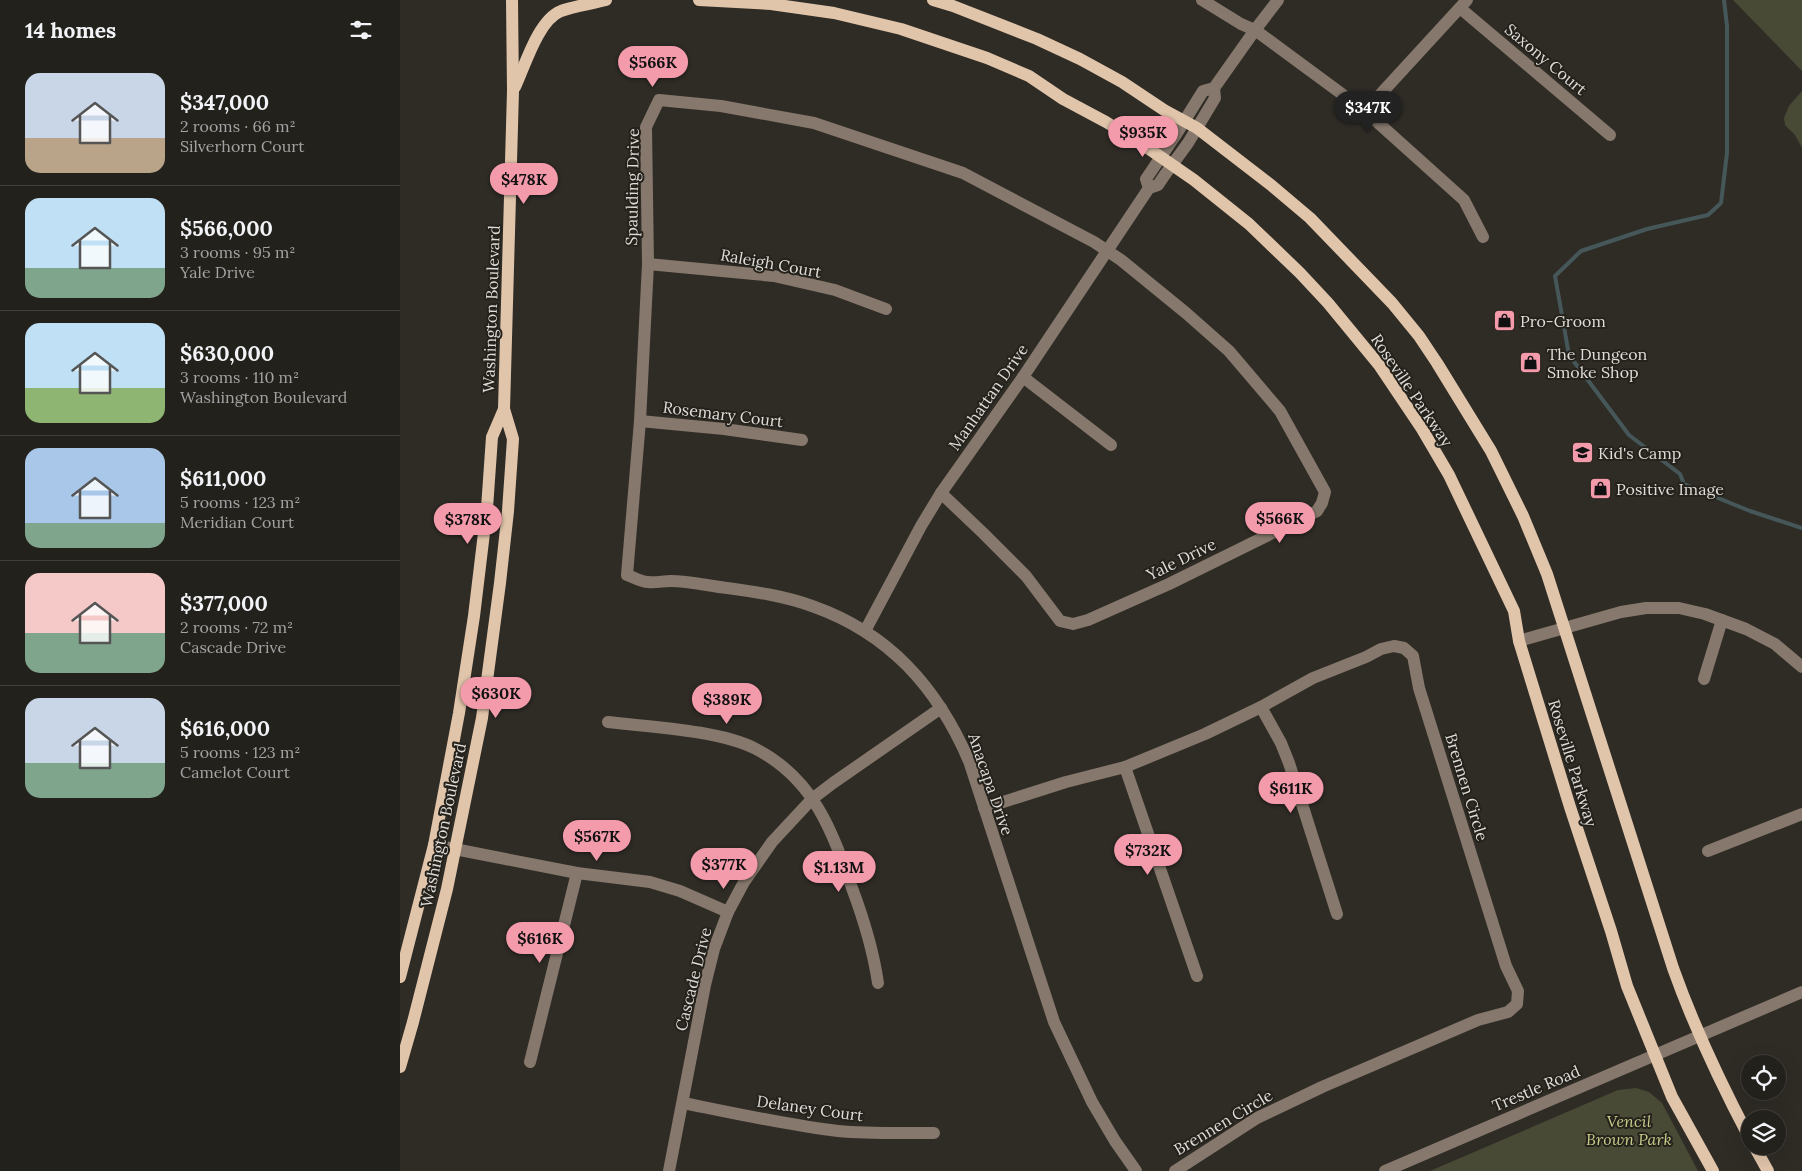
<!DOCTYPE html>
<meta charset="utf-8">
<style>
:root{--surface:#23211c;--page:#2b2925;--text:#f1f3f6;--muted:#a3a3a3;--line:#403e3b;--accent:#f39aab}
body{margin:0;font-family:Lora,serif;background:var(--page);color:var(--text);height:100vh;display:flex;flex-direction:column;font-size:19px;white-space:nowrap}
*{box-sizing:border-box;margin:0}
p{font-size:16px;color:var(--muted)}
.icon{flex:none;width:28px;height:28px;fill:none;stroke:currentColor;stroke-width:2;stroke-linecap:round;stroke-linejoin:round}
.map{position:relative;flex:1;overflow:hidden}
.side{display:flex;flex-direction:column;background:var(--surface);width:400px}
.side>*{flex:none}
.controls{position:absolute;left:1341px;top:1055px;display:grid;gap:10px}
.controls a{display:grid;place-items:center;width:45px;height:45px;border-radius:50%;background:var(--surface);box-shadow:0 5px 20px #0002,0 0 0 1px var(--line);font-size:25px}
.price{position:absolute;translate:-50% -42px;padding:0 11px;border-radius:18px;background:var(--accent);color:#111;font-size:16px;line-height:32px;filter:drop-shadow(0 1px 2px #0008)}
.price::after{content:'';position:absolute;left:50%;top:30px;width:15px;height:11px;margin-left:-8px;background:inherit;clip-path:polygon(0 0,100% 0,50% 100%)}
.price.current{background:#222;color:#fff}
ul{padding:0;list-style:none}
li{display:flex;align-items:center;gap:15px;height:125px;padding:0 25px}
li+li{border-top:1px solid var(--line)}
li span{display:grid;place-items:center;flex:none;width:140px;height:100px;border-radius:15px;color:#555}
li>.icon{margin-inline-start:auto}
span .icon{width:60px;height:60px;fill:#fffc;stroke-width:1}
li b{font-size:21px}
h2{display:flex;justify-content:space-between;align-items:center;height:60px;padding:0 25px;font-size:21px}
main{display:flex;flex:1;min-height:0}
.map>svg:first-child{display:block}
</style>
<main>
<section class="side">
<h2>14 homes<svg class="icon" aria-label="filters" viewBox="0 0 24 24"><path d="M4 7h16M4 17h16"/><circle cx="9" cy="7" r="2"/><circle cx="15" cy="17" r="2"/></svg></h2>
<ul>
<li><span style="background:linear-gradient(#c9d6e8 65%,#b9a48a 0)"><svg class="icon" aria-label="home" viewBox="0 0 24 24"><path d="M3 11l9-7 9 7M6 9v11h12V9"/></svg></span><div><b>$347,000</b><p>2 rooms · 66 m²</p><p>Silverhorn Court</p></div></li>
<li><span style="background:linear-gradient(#bfe0f5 70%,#7fa58c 0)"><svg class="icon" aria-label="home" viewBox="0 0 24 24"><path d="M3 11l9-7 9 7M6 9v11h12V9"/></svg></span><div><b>$566,000</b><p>3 rooms · 95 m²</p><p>Yale Drive</p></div></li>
<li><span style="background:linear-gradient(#bfe0f5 65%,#8fb573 0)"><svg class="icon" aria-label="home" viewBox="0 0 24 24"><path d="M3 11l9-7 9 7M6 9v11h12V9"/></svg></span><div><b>$630,000</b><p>3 rooms · 110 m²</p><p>Washington Boulevard</p></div></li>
<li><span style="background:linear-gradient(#a9c7e8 75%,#7fa58c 0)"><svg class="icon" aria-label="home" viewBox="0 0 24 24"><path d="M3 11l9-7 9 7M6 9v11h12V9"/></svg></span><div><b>$611,000</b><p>5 rooms · 123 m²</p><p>Meridian Court</p></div></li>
<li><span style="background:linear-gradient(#f6c9c9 60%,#7fa58c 0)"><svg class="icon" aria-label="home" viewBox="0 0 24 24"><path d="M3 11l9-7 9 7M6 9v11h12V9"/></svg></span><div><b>$377,000</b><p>2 rooms · 72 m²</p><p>Cascade Drive</p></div></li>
<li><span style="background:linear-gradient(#c9d6e8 65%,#7fa58c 0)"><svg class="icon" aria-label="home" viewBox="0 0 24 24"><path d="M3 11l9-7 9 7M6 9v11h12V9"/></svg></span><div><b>$616,000</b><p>5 rooms · 123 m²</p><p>Camelot Court</p></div></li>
</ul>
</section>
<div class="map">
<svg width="1402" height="1171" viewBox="0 0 1402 1171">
<rect width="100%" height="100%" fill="#2f2c26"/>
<g fill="#494a35">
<polygon points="1333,0 1402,0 1402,71"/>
<polygon points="1402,91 1402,148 1395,135 1385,125 1384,118 1389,106"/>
<polygon points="1236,1088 1249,1092 1262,1103 1298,1171 1030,1171 1218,1090"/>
</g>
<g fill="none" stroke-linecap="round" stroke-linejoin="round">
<polyline stroke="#46575a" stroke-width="4" points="1324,0 1327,26 1327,153 1321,203 1308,215 1247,229 1181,251 1155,276 1169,355 1229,435 1280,474 1284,484 1350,511 1402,528"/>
<g stroke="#86786c" stroke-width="12">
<polyline points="802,0 841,24 855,30 965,111 1064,200 1083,237"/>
<polyline points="1060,8 1210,135"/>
<polyline points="965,111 1067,0"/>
<polyline points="749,188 746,179 775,136 803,91 814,88 855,30 878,0"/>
<polyline points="248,264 374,276 435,290 486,309"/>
<polyline points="623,377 711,445"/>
<polyline points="240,421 324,429 402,440"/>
<path d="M541 493 583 533 626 576 660 621 673 624 688 620 769 584 917 511 922 503 925 492 880 411 829 351 786 313 721 260 694 242 563 173 414 123 321 106 259 100 246 127 248 264 240 421 227 575C233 577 241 582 248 582 256 583 263 581 271 581 289 581 309 586 327 588 356 592 385 596 412 606 489 633 537 687 569 761L654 1022 692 1102 715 1141 736 1171"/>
<polyline points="465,631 521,526 541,493 623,377 749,188 758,185 764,176 788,143 815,98 814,88"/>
<polyline points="1119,641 1221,612 1246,608 1279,608 1305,614 1346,629 1375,644 1402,667"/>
<polyline points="1304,679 1322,620"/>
<polyline points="861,707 881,743 889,763 937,914"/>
<path d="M208 722C249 727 320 730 356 749 414 779 432 831 452 888 464 920 473 949 478 983"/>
<polyline points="725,767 797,976"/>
<polyline points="584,808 666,782 725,767 805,734 861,707 913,678 966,657 981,649 994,646 1004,648 1013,656 1019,688 1106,966 1118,991 1117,1004 1108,1012 1078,1020 922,1087 857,1118 775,1171"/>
<polyline points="34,845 177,873 250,882 280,891 328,912"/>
<polyline points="1308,851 1402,814"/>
<polyline points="130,1062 177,873"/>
<path d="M283 1103C334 1113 386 1125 438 1131 470 1134 502 1133 534 1133"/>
<polyline points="269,1171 305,985 314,949 328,912 344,882 372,842 412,799 433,783 541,708"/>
<polyline points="985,1171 1402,992"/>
</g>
<g stroke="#e1c5ab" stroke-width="12">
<polyline points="299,0 371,4 434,13 501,29 587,58 629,76 663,99 706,122 742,144 794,180 849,224 900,273 928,303 979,365 1022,429 1049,475 1114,611 1119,641 1170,807 1211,931 1227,986 1272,1097 1313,1171"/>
<path d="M533 0 553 6 637 39 680 59 722 82 764 110 797 128 871 185 910 218 992 303 1019 336 1037 363 1091 451 1123 516 1147 574 1273 968C1294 1027 1321 1084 1350 1139"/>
<path d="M115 87C125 66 138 20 161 11 175 6 191 4 206 0"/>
<polyline points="0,977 34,845 59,713 74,616 87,508 92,437 104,409"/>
<polyline points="0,1067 13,1022 47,889 82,718 100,583 108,511 113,439 104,409 113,91 112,0"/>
<polyline points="1354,1146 1368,1171"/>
</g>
</g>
<defs>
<symbol id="shop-square" viewBox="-11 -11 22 22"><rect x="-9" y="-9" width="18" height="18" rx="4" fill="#f39aab" stroke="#25221c"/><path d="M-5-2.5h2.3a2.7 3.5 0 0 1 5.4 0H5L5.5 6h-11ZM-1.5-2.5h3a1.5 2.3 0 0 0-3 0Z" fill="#111"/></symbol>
<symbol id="school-square" viewBox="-11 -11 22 22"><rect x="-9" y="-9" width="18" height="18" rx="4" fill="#f39aab" stroke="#25221c"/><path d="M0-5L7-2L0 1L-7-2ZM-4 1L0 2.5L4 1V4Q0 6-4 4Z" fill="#111"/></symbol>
</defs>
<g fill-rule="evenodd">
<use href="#shop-square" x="1092" y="308" width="25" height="25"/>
<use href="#shop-square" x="1118" y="350" width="25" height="25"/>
<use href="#school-square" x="1170" y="440" width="25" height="25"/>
<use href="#shop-square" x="1188" y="476" width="25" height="25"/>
</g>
<g text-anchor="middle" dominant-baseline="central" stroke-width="4" stroke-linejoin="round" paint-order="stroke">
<g font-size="16" fill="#dfddd9" stroke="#25221c">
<text transform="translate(1146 59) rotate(40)">Saxony Court</text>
<text transform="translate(232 187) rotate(-89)">Spaulding Drive</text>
<text transform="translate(371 263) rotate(10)">Raleigh Court</text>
<text transform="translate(91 309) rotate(-88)">Washington Boulevard</text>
<text transform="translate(1012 390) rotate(56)">Roseville Parkway</text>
<text transform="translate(588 397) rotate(-55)">Manhattan Drive</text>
<text transform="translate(323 414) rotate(7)">Rosemary Court</text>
<text transform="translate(781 559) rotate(-26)">Yale Drive</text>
<text transform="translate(1173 763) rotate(73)">Roseville Parkway</text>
<text transform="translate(591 784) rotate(71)">Anacapa Drive</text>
<text transform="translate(1067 787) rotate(73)">Brennen Circle</text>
<text transform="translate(43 825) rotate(-78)">Washington Boulevard</text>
<text transform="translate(293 979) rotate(-76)">Cascade Drive</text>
<text transform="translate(1136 1088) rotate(-23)">Trestle Road</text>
<text transform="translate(410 1108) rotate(8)">Delaney Court</text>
<text transform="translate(823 1122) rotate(-31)">Brennen Circle</text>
</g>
<g font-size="16" fill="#dfddd9" stroke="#25221c" text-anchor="start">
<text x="1120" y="321">Pro-Groom</text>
<text x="1147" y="354">The Dungeon<tspan x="1147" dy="18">Smoke Shop</tspan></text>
<text x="1198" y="453">Kid's Camp</text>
<text x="1216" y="489">Positive Image</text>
</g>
<g font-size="16" font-style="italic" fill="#c8cc8a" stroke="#25221c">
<text x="1229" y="1121">Vencil<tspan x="1229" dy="18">Brown Park</tspan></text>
</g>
</g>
</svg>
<div class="controls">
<a><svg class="icon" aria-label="locate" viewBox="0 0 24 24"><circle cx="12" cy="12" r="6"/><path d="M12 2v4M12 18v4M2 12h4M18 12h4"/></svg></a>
<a><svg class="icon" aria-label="layers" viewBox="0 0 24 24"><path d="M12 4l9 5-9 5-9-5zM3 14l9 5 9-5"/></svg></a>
</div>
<b class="price" style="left:253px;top:88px">$566K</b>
<b class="price current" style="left:968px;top:133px">$347K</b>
<b class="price" style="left:743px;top:158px">$935K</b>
<b class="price" style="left:124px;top:205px">$478K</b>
<b class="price" style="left:880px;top:544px">$566K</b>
<b class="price" style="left:68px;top:545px">$378K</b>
<b class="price" style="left:96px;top:719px">$630K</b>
<b class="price" style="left:327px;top:725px">$389K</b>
<b class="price" style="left:891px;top:814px">$611K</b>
<b class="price" style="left:197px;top:862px">$567K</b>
<b class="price" style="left:748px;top:876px">$732K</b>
<b class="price" style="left:324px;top:890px">$377K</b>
<b class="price" style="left:439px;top:893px">$1.13M</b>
<b class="price" style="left:140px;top:964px">$616K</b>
</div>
</main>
